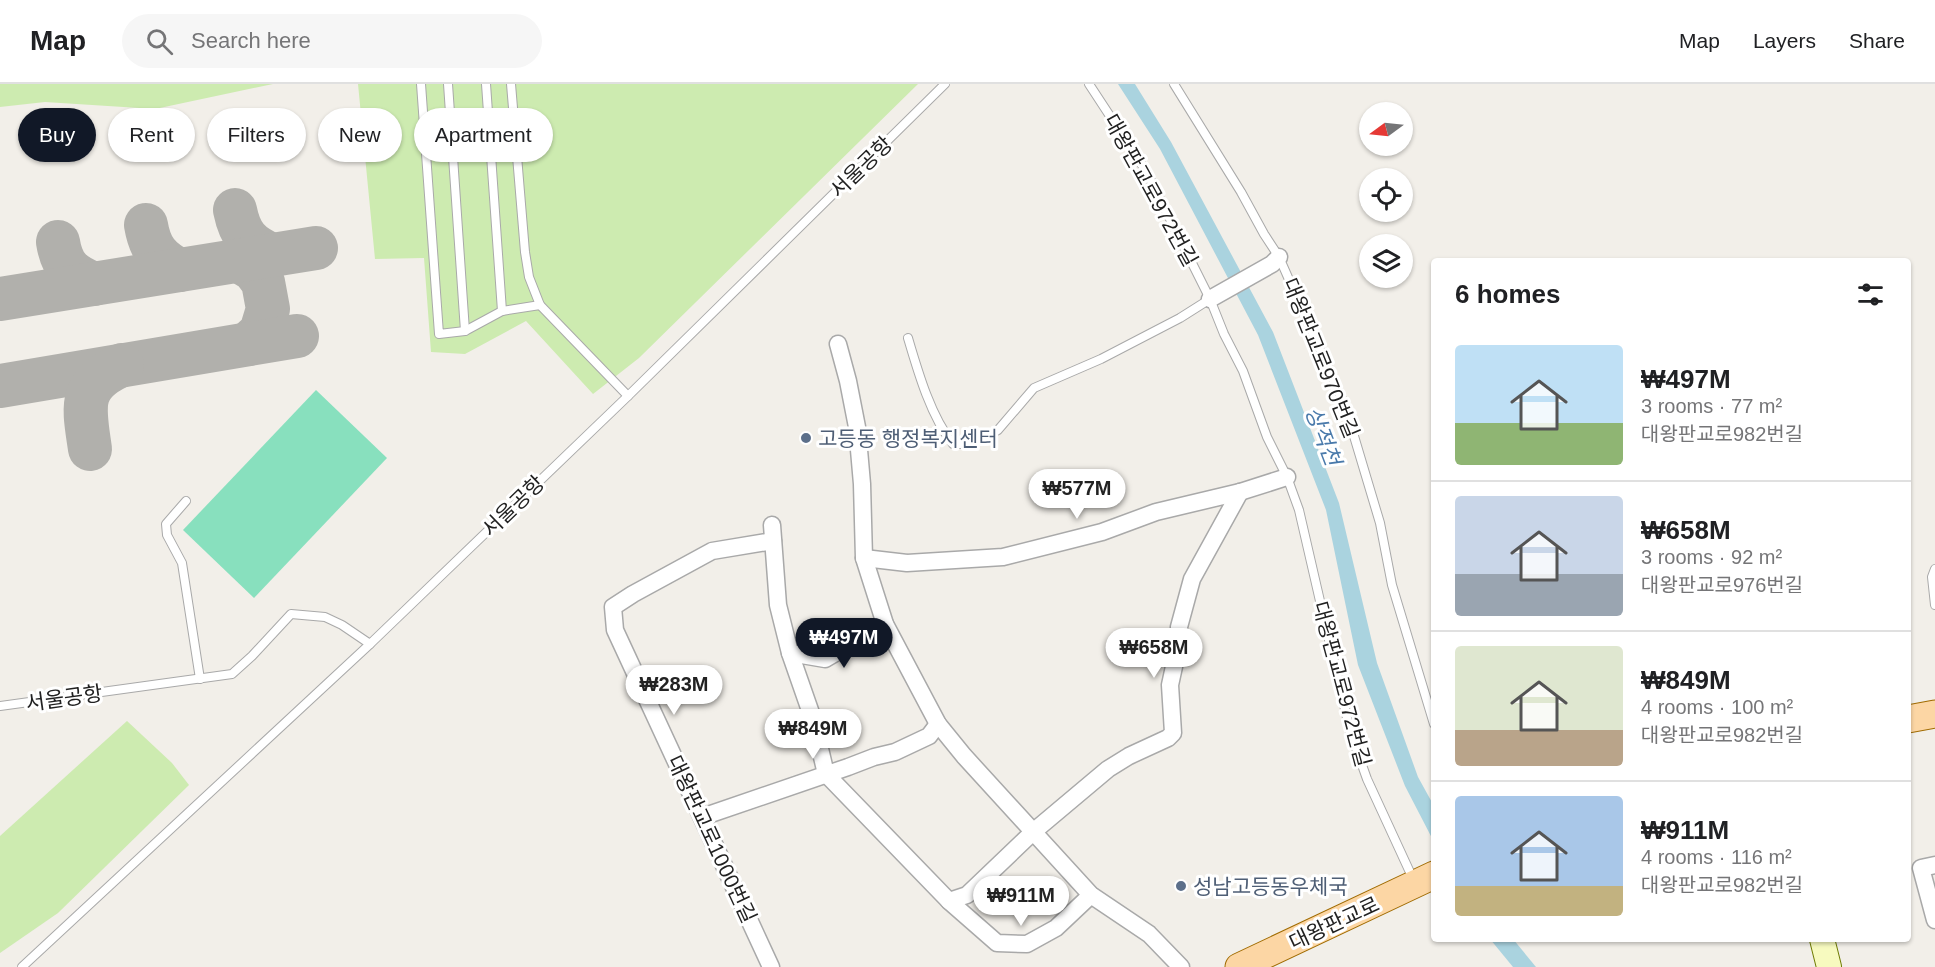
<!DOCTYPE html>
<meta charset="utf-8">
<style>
:root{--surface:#fff;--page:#f6f6f6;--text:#202124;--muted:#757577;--line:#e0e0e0;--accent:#111827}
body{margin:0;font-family:Helvetica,"Noto Sans KR",sans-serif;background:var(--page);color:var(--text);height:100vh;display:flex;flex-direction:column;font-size:22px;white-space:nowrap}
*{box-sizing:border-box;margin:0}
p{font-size:20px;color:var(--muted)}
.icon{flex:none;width:33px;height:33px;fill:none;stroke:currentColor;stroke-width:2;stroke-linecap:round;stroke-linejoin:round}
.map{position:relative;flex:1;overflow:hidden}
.details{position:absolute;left:1431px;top:174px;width:480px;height:684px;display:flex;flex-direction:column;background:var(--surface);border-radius:6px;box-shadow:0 2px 4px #0004}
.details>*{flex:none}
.hud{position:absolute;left:18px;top:24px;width:570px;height:54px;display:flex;gap:12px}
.needle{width:39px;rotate:255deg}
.fabs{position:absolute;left:1359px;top:18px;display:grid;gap:12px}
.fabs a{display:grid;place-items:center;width:54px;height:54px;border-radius:50%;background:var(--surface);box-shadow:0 2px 4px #0004;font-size:30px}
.price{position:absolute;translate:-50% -51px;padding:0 14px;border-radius:21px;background:#fff;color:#222;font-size:20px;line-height:39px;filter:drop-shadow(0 2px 3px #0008)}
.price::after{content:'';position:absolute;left:50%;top:36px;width:18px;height:14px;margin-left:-9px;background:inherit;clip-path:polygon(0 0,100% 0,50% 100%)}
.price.on{background:var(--accent);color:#fff}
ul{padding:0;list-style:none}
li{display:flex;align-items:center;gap:18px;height:150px;padding:0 24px}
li+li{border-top:2px solid var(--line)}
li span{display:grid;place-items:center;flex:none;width:168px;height:120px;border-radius:6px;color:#555}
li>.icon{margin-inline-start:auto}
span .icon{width:72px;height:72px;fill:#fffc;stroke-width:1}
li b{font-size:26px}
h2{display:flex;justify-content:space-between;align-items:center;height:72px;padding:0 24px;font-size:26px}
.tag{padding:0 21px;border-radius:27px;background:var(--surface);box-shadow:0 2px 4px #0004;font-size:21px;line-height:54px}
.tag.on{background:var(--accent);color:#fff}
header{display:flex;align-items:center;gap:36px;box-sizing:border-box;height:84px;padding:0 30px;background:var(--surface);border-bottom:2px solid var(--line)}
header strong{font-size:28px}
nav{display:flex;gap:33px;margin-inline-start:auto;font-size:21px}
.search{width:420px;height:54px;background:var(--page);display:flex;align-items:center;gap:15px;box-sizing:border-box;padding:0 21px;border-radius:33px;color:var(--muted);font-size:22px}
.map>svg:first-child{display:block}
</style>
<header>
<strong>Map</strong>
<div class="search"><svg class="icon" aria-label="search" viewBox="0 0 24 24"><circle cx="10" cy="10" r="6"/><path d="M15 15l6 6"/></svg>Search here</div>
<nav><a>Map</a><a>Layers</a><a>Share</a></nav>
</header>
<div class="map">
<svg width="1935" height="883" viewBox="0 0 1935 883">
<rect width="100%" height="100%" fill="#f2efe9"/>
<g fill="#cdebb0">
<polygon points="0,0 273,0 155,25 45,18 0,23"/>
<polygon points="358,0 918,0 639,274 593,310 526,237 465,270 431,268 424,174 375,175"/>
<polygon points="127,637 172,679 189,701 58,829 0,869 0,752"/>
</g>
<polygon fill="#88e0be" points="316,306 387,374 254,514 183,446"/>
<g fill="#aad3df">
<polygon points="1118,0 1135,0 1171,58 1273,248 1339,419 1377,579 1418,693 1434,722 1434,758 1405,702 1358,581 1326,426 1258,251 1160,65"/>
<polygon points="1490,855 1513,855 1536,883 1513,883"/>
</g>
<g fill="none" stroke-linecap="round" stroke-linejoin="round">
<g stroke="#b1b0ac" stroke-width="44">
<path d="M235 126C240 151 249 161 272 171"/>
<path d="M146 141C150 165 159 175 179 186"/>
<path d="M58 158C62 183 72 191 94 200"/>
<polyline points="239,177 254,186 263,198 268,225 261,248 248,260"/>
<polyline points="0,215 316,164"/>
<polyline points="0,302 297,252"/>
<path d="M90 365C84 323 77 301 122 281"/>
</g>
<defs>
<g id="service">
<polyline points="421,0 439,250 465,247 502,227 540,221"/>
<polyline points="448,0 465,247"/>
<polyline points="486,0 502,227"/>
<polyline points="511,0 525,168 529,193 540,221 628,312"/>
<polyline points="1089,0 1146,87 1210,215 1224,250 1243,287 1267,353 1287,393 1299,426 1350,647 1367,695 1414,797"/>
<polyline points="1174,0 1241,108 1264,150 1279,173 1345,322 1380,439 1392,501 1434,640"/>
<path d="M908 254C918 288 931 333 953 360H972L998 346 1034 304 1101 275 1180 234 1210 215"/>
<polyline points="186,417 166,440 167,451 182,479 200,595"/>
<polyline points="1935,485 1932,493 1935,521"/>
<polyline points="0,622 232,590 252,572 291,530 325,533 342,541 370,560 628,312 945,0"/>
<polyline points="22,883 370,560"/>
</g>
<g id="minor">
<polyline points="1210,215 1272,180 1279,173"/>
<polyline points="838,260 848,297 857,343 862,400 864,474 885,540 938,640 964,672 1091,811 1149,850 1181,883"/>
<polyline points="772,441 778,521 790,569 813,635 826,690 949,817 967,811 1033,748 1108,685 1129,672 1168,654 1173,649 1170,601 1178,564 1179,543 1192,495 1240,408"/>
<polyline points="864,474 907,479 1003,473 1102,448 1156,428 1240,408 1287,393"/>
<polyline points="790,569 825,575 885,540"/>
<polyline points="702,733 848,683 874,673 895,668 929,652 938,640"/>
<polyline points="1935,781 1921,784 1935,836"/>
<polyline points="949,817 997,859 1027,860 1056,844 1091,811"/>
<polyline points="771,883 615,546 613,523 633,510 712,467 773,457"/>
</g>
<polyline id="secondary" points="1822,855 1829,883"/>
<g id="primary">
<polyline points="1908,635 1935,630"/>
<polyline points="1239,883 1434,791"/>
</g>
</defs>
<use href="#service" stroke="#a9a9a9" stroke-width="10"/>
<use href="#minor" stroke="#a9a9a9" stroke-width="19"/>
<use href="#secondary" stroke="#707d05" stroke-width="26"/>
<use href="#primary" stroke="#a06b00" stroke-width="29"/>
<use href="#service" stroke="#fff" stroke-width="8"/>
<use href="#minor" stroke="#fff" stroke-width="16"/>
<use href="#secondary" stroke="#f7fabf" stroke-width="24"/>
<use href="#primary" stroke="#fcd6a4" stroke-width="27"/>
</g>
<g fill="#5c6f8a" stroke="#fff" stroke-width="2">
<circle cx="806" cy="354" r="6"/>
<circle cx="1181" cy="802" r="6"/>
</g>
<g text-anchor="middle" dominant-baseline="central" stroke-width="6" stroke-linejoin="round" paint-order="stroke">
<g font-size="21" fill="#222" stroke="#fff">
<text transform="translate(861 83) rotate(-44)">서울공항</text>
<text transform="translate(1151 106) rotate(61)">대왕판교로972번길</text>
<text transform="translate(1321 274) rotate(68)">대왕판교로970번길</text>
<text transform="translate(513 422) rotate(-44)">서울공항</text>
<text transform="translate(1342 600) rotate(75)">대왕판교로972번길</text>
<text transform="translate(64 614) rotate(-8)">서울공항</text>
<text transform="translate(712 755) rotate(65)">대왕판교로1000번길</text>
<text transform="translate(1334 839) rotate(-25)">대왕판교로</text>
</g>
<g font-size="21" fill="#4e5e75" stroke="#fff" text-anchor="start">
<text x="818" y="354">고등동 행정복지센터</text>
<text x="1193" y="802">성남고등동우체국</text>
</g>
<g font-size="22" font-style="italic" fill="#4a7aab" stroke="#fff">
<text transform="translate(1323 352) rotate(69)">상적천</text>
</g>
</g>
</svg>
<div class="fabs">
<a><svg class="needle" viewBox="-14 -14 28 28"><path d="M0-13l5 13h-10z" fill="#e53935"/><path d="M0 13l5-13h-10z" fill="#757577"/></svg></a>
<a><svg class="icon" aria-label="locate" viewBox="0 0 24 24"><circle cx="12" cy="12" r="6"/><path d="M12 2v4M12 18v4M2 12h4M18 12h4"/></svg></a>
<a><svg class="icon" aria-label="layers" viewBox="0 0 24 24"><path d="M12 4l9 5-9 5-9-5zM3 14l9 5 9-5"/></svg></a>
</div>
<b class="price" style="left:1077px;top:436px">₩577M</b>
<b class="price on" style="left:844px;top:585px">₩497M</b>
<b class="price" style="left:1154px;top:595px">₩658M</b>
<b class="price" style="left:674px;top:632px">₩283M</b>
<b class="price" style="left:813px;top:676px">₩849M</b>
<b class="price" style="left:1021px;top:843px">₩911M</b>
<div class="hud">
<a class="tag on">Buy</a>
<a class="tag">Rent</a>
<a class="tag">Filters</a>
<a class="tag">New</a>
<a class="tag">Apartment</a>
</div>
<section class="details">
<h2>6 homes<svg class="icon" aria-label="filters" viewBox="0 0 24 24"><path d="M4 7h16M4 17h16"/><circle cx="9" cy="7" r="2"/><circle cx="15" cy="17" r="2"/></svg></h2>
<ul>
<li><span style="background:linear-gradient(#bfe0f5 65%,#8fb573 0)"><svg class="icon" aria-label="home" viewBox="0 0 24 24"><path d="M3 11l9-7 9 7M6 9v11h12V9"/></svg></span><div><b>₩497M</b><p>3 rooms · 77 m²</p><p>대왕판교로982번길</p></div></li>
<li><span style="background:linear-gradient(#c9d6e8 65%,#9aa5b1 0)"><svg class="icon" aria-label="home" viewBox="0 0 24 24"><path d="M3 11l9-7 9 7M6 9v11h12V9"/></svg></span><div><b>₩658M</b><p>3 rooms · 92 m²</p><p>대왕판교로976번길</p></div></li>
<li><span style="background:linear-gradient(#dfe7d0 70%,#b9a48a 0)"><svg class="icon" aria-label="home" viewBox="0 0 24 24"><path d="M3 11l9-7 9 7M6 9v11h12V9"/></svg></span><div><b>₩849M</b><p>4 rooms · 100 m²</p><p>대왕판교로982번길</p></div></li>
<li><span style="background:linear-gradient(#a9c7e8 75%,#c2b280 0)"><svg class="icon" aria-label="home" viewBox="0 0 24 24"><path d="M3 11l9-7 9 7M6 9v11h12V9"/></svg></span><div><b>₩911M</b><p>4 rooms · 116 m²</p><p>대왕판교로982번길</p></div></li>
</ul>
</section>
</div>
